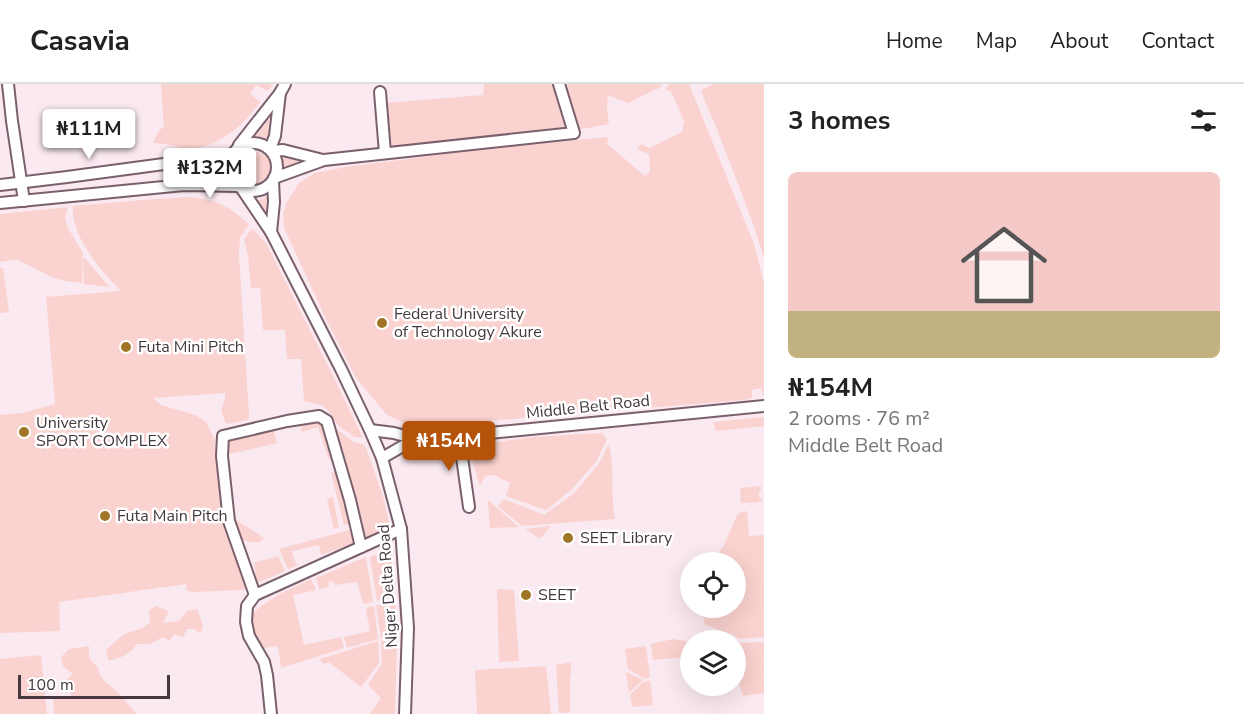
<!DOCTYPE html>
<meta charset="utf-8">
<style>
:root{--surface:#fff;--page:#f2f2f2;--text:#222;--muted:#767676;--line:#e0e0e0;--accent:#b45309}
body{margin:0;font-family:"Nunito Sans",sans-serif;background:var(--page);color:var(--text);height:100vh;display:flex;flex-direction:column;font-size:22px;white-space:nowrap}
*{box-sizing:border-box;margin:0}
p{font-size:20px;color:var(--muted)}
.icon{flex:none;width:33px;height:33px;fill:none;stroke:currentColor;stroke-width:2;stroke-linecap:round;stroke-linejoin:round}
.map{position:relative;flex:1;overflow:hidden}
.side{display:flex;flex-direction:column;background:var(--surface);width:480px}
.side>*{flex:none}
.buttons{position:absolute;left:680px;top:468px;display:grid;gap:12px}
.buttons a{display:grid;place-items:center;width:66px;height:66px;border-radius:50%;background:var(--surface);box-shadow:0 6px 24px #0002;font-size:30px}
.scale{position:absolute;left:18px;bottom:15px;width:152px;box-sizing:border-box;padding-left:6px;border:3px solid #44383e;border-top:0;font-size:16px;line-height:21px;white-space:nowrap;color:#44383e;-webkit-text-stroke:4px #fff;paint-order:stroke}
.price{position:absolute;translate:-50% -51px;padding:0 14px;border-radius:6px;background:#fff;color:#222;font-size:20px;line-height:39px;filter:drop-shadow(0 2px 3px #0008)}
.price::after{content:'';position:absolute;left:50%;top:36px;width:18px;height:14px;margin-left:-9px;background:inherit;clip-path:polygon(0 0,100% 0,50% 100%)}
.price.selected{background:var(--accent);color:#fff}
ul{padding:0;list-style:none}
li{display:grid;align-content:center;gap:12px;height:318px;padding:0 24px}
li+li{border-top:2px solid var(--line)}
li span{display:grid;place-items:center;height:186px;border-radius:9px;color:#555}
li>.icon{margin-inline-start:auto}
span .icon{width:108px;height:108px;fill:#fffc;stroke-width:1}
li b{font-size:26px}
h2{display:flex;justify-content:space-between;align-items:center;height:72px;padding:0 24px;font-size:26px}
header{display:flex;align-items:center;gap:36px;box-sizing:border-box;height:84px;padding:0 30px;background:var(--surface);border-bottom:2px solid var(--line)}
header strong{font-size:28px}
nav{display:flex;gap:33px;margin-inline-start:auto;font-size:21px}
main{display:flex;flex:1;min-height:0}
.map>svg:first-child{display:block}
</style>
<header>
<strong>Casavia</strong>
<nav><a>Home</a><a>Map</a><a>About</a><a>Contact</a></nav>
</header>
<main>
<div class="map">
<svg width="764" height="630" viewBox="0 0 764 630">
<rect width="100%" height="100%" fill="#fbe9f1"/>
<g fill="#fad2cf">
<path d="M161 0H273L268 7 256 1 250 10 260 18C245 40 219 63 191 65 185 66 178 63 172 61 166 60 160 59 153 59L160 45 164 44Z"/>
<polygon points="484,0 552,0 562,28 565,44 392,63 386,19 483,11"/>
<polygon points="566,0 662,0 661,3 628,19 608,11 607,22 609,40 577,46 573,23"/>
<polygon points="669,0 689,0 754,160 764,199 764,312 763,312 761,304 752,306 752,314 744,316 413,343 387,331 356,294 328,239 284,144 283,131 287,118 299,99 315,89 346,83 476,66 608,53 607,60 645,92 650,87 649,70 637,65 641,60 649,64 682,48 684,37 671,7 665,6"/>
<path d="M714 0H764V174C751 130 733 88 717 45 712 32 705 20 701 6Z"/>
<polygon points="269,34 268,56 255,52"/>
<circle cx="255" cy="84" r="16"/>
<polygon points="282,70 291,74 311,78 283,89"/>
<polygon points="223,79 222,87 226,99 188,95 187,90 200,87"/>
<polygon points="271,110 268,139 253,116 259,116"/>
<path d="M191 113C216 116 232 123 249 141L240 153 239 171 249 332 248 336 226 340 221 326 225 316V309L153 314 161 321 195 331 206 338 215 356 221 426 249 503 243 506 194 508 187 507 186 500 59 518 60 547 0 549V331L23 329 55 320 46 213 121 207C100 186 71 152 73 122L142 116Z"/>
<polygon points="68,123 65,134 68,144 83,169 82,199 65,197 52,193 18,176 12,176 0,178 0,130"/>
<polygon points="252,145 254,146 267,161 335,296 363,354 354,353 338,341 327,325 321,321 304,317 301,275 287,275 285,246 263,246 260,204 251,204 248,171 244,155"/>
<polygon points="85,174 109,203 84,200 83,175"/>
<polygon points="0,184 3,184 9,228 0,229"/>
<polygon points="764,333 764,342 716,347 713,338"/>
<polygon points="321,336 335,375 329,376 318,343 302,348 300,340"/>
<polygon points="273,344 277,359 230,370 226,355"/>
<polygon points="335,344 354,358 365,361 383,412 391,446 366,454 356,414"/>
<polygon points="602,349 607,355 596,378 571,406 546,426 506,412 510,399 494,391 485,392 480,402 468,362 533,353"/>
<path d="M609 360C615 385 610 409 615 435L522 442 498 422 504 415 544 431 573 410 598 381Z"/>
<polygon points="337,388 350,440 344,441 331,389"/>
<polygon points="761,402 761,406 759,407 759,414 761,414 762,418 741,419 740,404"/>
<polygon points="333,413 339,444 334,445 327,415"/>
<polygon points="488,416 519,443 490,444"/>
<polygon points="747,427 749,452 764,451 764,553 740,555 732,550 705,541 701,524 735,524 735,478 712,478 723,463 738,429"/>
<path d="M236 436 264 454 260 458C241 459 238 455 236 436Z"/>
<polygon points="551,442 540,455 525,445"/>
<polygon points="349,446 354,459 321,471 319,461 292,467 295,478 298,481 288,485 279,465"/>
<polygon points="392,465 392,515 377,517 370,473"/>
<polygon points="278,472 285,487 257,499 254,479"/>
<polygon points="366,473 373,518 363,520 357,498 335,501 334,497 328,498 329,503 319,505 316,494"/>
<polygon points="311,495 316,506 293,511 304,561 341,553 344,564 281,584 278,563 275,562 259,565 250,541 253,529 257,525 278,511"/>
<polygon points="497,505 514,506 519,577 499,578"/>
<polygon points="396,520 398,553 381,554 376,521"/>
<path d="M156 522 169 527 163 539 179 537 187 527 197 525 203 541 201 549 193 545H187L183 553 174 550 170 557 163 553 150 560H137C131 569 119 576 108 576L106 566C111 562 116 556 122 552 131 546 142 547 150 538L149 527Z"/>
<polygon points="374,522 378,555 347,564 344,553 370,547 366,526 368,523"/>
<polygon points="673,555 686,557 687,573 653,576 651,560"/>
<polygon points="397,556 395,630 370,630 381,614 368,601 382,579 381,557"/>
<polygon points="378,557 379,579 361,603 329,578 323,580 320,575"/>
<polygon points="764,558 764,609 743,612 735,588 735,561 737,559"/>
<path d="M89 562C88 572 89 576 98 583 99 596 111 601 119 610 125 616 131 623 136 630H54L53 614 71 612 67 595 73 590 63 582 61 573 69 565Z"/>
<polygon points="646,562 650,594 643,594 628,585 625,565"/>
<polygon points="41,571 47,630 0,630 0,575"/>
<polygon points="571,578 571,590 570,594 570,628 559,629 556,581"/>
<polygon points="546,582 551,630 477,630 475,586"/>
<polygon points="626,588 643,596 629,609"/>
<polygon points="650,597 653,621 632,623 630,611 643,598"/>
</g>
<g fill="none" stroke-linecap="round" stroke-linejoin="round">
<defs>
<g id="minor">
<polyline points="8,0 12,37 24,117"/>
<polyline points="380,8 385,69"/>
<circle cx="253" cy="83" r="24"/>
<polyline points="239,61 280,9 285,0"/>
<polyline points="270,65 275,52 280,9"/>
<polyline points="272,67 283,66 323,76"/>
<polyline points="274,94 324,76 574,49 559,0"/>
<polyline points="0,101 67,93 231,71"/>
<polyline points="242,105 271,148 297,199 341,285 370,346 382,374 401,445 408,544 405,630"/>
<polyline points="0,119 184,101 237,102"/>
<polyline points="271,148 274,118 273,97"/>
<polyline points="370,346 394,349 415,355 459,352 764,322"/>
<polyline points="459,352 469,423"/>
<polyline points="382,374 415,355"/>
<polyline points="255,511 229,437 222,372 223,352 287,337 319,332 327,337 350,416 361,463"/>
<polyline points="271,630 267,591 264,578 249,552 246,538 247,522 255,511 401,445"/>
</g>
</defs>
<use href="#minor" stroke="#7a606c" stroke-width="14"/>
<use href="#minor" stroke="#fff" stroke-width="10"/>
</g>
<g fill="#a07525" stroke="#fff" stroke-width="2">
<circle cx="382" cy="239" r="6"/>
<circle cx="126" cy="263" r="6"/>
<circle cx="24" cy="348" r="6"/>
<circle cx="105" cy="432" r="6"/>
<circle cx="568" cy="454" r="6"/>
<circle cx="526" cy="511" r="6"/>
</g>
<g text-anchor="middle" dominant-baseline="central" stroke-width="5" stroke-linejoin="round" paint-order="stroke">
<g font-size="16" fill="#44383e" stroke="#fff" text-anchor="start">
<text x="394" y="230">Federal University<tspan x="394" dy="18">of Technology Akure</tspan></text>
<text x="138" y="263">Futa Mini Pitch</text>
<text x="36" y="339">University<tspan x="36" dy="18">SPORT COMPLEX</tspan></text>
<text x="117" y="432">Futa Main Pitch</text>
<text x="580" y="454">SEET Library</text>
<text x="538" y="511">SEET</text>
</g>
<g font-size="16" fill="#44383e" stroke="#fff">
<text transform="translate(588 323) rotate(-6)">Middle Belt Road</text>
<text transform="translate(388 502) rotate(-94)">Niger Delta Road</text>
</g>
</g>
</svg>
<div class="buttons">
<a><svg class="icon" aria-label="locate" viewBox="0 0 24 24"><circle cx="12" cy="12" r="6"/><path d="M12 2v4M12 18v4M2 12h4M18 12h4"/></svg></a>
<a><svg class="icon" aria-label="layers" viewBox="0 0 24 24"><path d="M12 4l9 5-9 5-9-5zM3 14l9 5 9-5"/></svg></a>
</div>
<div class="scale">100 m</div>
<b class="price" style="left:89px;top:76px">₦111M</b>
<b class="price" style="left:210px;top:115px">₦132M</b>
<b class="price selected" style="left:449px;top:388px">₦154M</b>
</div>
<section class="side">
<h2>3 homes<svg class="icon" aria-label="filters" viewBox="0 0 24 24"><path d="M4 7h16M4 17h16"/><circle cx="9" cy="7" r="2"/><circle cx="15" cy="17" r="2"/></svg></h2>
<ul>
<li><span style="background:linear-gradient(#f6c9c9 75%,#c2b280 0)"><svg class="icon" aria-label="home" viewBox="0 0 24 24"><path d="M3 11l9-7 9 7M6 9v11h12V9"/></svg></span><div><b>₦154M</b><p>2 rooms · 76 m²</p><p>Middle Belt Road</p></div></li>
</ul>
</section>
</main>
